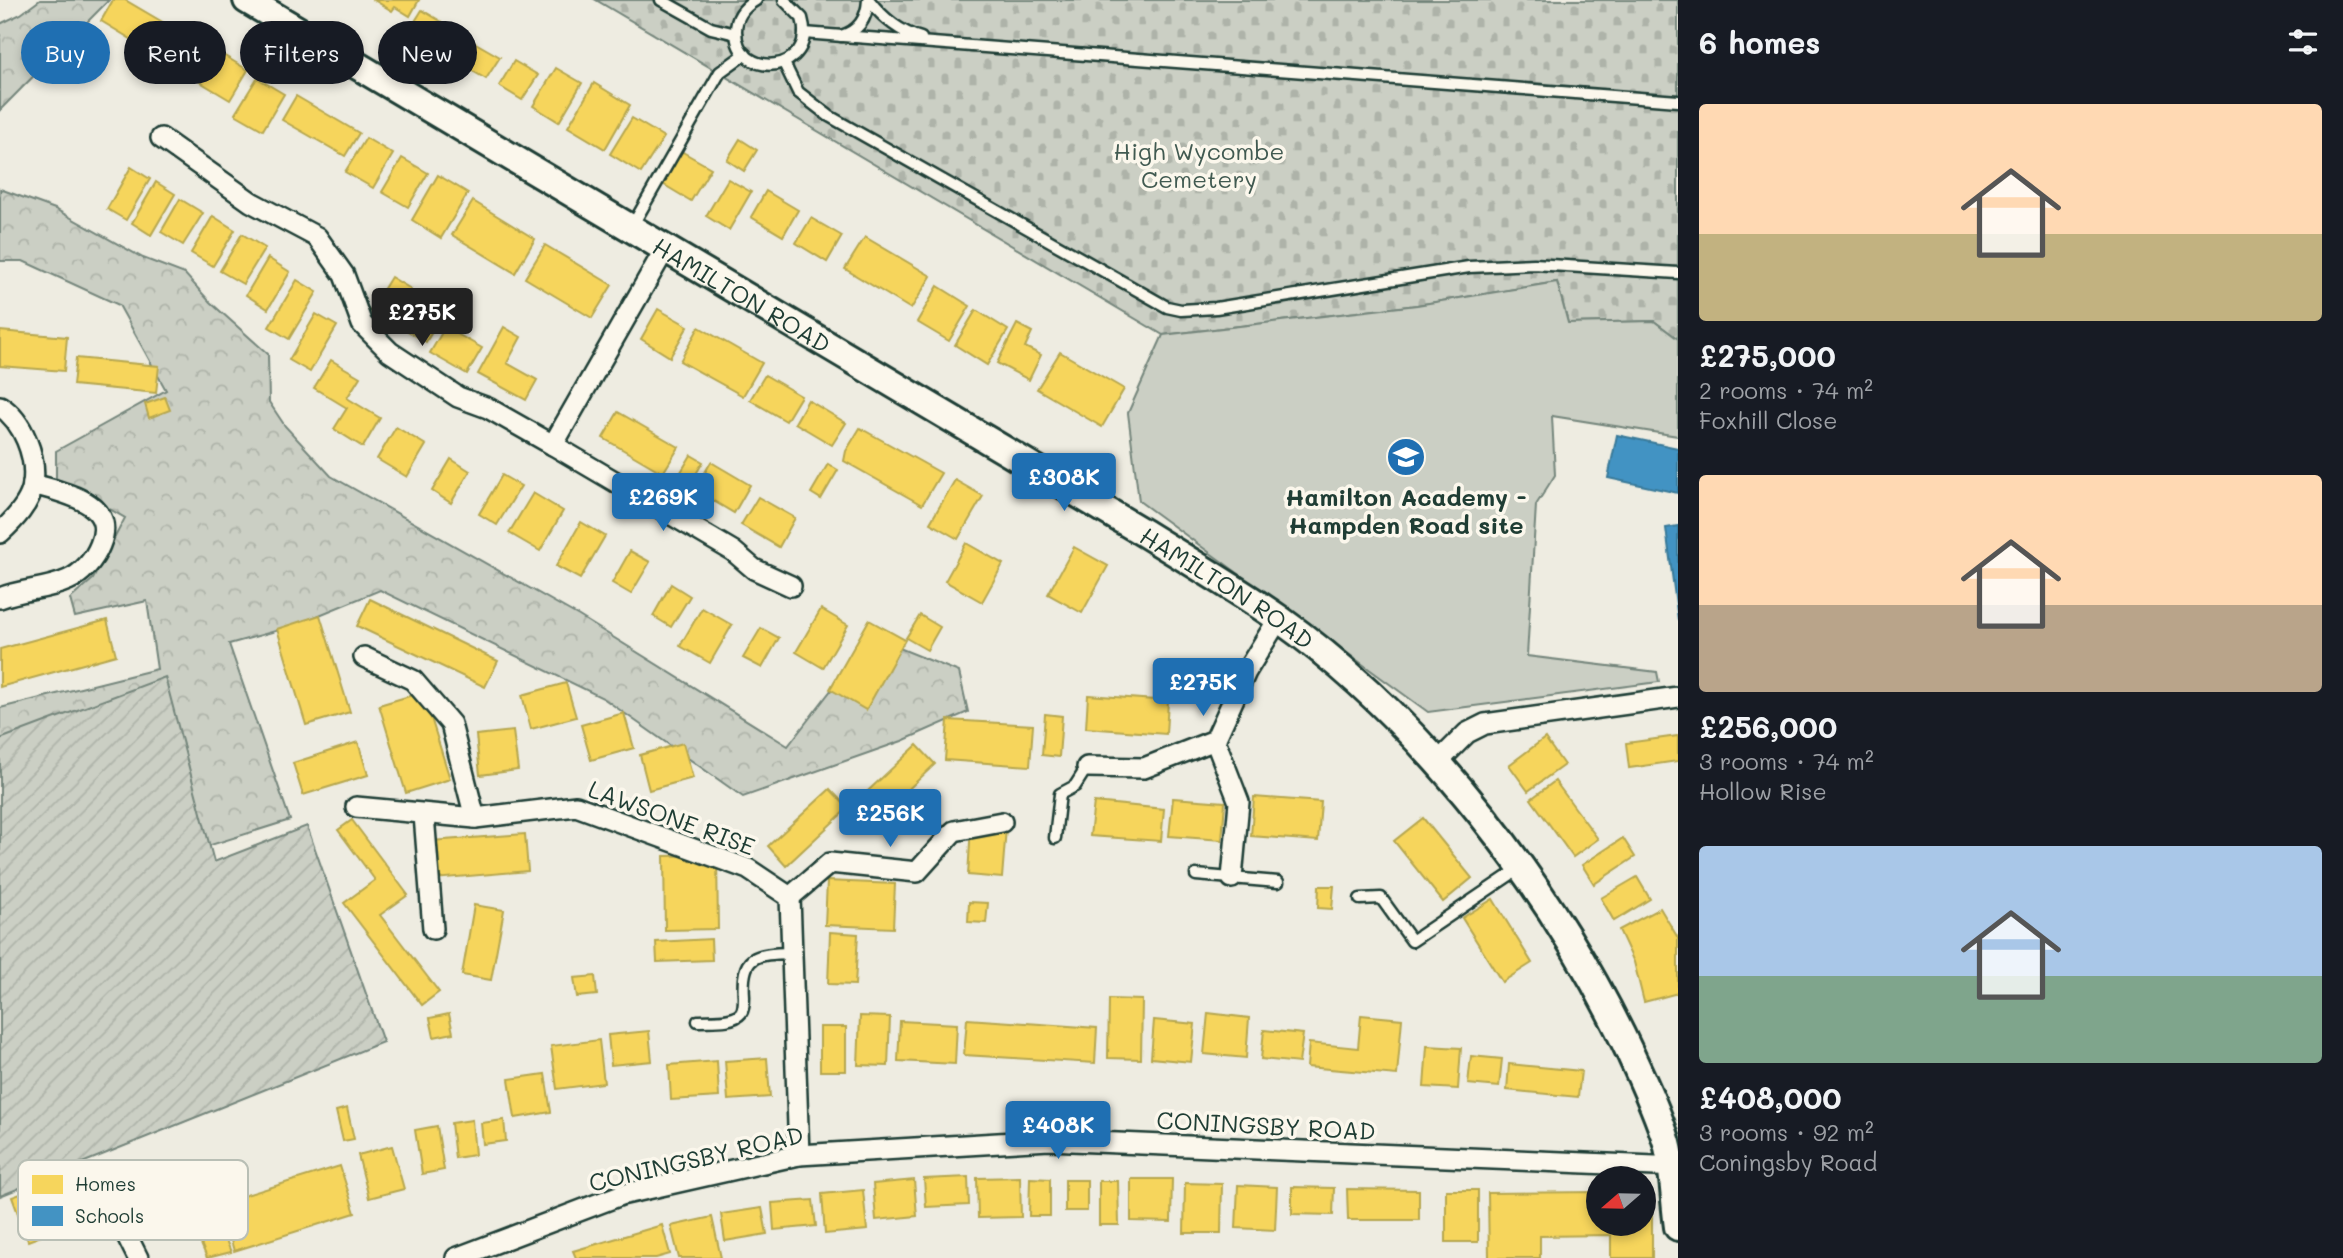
<!DOCTYPE html>
<meta charset="utf-8">
<style>
:root{--surface:#171b24;--page:#20242c;--text:#f1f3f6;--muted:#9ea1a6;--accent:#1f6fb2}
body{margin:0;font-family:Mali,sans-serif;background:var(--page);color:var(--text);height:100vh;display:flex;flex-direction:column;font-size:26px;white-space:nowrap}
*{box-sizing:border-box;margin:0}
p{font-size:23px;color:var(--muted)}
.icon{flex:none;width:38px;height:38px;fill:none;stroke:currentColor;stroke-width:2;stroke-linecap:round;stroke-linejoin:round}
.map{position:relative;flex:1;overflow:hidden}
.side{display:flex;flex-direction:column;background:var(--surface);width:665px}
.side>*{flex:none}
.hud{position:absolute;left:21px;top:21px;width:665px;height:63px;display:flex;gap:14px}
.needle{width:46px;rotate:250deg}
.tools{position:absolute;left:1586px;top:1166px;display:grid;gap:14px}
.tools a{display:grid;place-items:center;width:70px;height:70px;border-radius:50%;background:var(--surface);box-shadow:0 4px 10px #0003;font-size:35px}
.price{position:absolute;translate:-50% -60px;padding:0 16px;border-radius:7px;background:var(--accent);color:#fff;font-size:23px;line-height:46px;filter:drop-shadow(0 2px 4px #0008)}
.price::after{content:'';position:absolute;left:50%;top:42px;width:21px;height:16px;margin-left:-10px;background:inherit;clip-path:polygon(0 0,100% 0,50% 100%)}
.price.on{background:#222;color:#fff}
ul{padding:0;list-style:none}
li{display:grid;align-content:center;gap:14px;height:371px;padding:0 21px}
li span{display:grid;place-items:center;height:217px;border-radius:7px;color:#555}
li>.icon{margin-inline-start:auto}
span .icon{width:126px;height:126px;fill:#fffc;stroke-width:1}
li b{font-size:30px}
h2{display:flex;justify-content:space-between;align-items:center;height:84px;padding:0 21px;font-size:30px}
.pill{padding:0 24px;border-radius:32px;background:var(--surface);box-shadow:0 4px 10px #0003;font-size:24px;line-height:63px}
.pill.on{background:var(--accent);color:#fff}
main{display:flex;flex:1;min-height:0}
.map>svg:first-child{display:block}
</style>
<main>
<div class="map">
<svg width="1678" height="1258" viewBox="0 0 1678 1258">
<defs>
<pattern id="forest-crowns" width="20" height="18" patternUnits="userSpaceOnUse" patternTransform="scale(1.75)"><rect width="20" height="18" fill="#cbcfc4"/><path d="M2 6a3 3 0 1 1 6 0M12 15a3 3 0 1 1 6 0" fill="none" stroke="#aeb3a9"/></pattern>
<pattern id="cemetery-stones" width="16" height="16" patternUnits="userSpaceOnUse" patternTransform="scale(1.75)"><rect width="16" height="16" fill="#cbcfc4"/><path d="M2 7V4a2 2 0 0 1 4 0v3zM10 15v-3a2 2 0 0 1 4 0v3z" fill="#aeb3a9"/></pattern>
<pattern id="garden-furrows" width="10" height="10" patternUnits="userSpaceOnUse" patternTransform="scale(1.75)"><rect width="10" height="10" fill="#cbcfc4"/><path d="M-1 1l2-2M0 10L10 0M9 11l2-2" fill="none" stroke="#aeb3a9"/></pattern>
</defs>
<rect width="100%" height="100%" fill="#eeece1"/>
<filter id="ink" filterUnits="userSpaceOnUse"><feTurbulence type="fractalNoise" baseFrequency=".0143" numOctaves="2"/><feDisplacementMap in="SourceGraphic" scale="14" xChannelSelector="R" yChannelSelector="G"/><feConvolveMatrix kernelMatrix="1 2 1 2 8 2 1 2 1" color-interpolation-filters="sRGB"/></filter>
<g filter="url(#ink)">
<g fill="url(#forest-crowns)" stroke="#75867c" stroke-width="2">
<polygon points="40,0 109,0 0,110 0,24 21,14"/>
<polygon points="0,189 55,209 143,258 185,274 210,302 268,354 269,402 285,426 331,476 579,616 788,746 872,637 959,672 968,712 902,741 743,797 603,698 380,590 290,627 229,644 290,820 125,872 0,772 0,708 157,669 147,601 75,617 70,599 93,579 125,518 56,478 56,451 166,390 119,305 23,261 0,261"/>
</g>
<polygon fill="url(#cemetery-stones)" stroke="#75867c" stroke-width="2" points="596,0 1678,0 1678,339 1654,321 1568,323 1557,282 1417,305 1163,335"/>
<polygon fill="#cbcfc4" stroke="#75867c" stroke-width="2" points="1557,282 1568,323 1654,321 1678,339 1678,436 1552,416 1555,475 1536,505 1527,656 1657,672 1659,682 1428,712 1139,501 1128,413 1163,335 1417,305"/>
<polygon fill="url(#garden-furrows)" stroke="#75867c" stroke-width="2" points="165,677 214,862 307,826 383,1042 0,1196 0,739"/>
<g fill="#f6d55c" stroke="#b6a750" stroke-width="2">
<polygon points="113,0 125,0 195,41 179,68 101,21"/>
<polygon points="374,0 419,0 410,16 395,7 392,11"/>
<polygon points="422,10 454,29 442,50 409,31"/>
<polygon points="460,34 500,57 486,79 447,56"/>
<polygon points="203,43 248,70 230,100 185,73"/>
<polygon points="514,61 538,75 522,100 499,86"/>
<polygon points="556,68 582,83 559,122 533,106"/>
<polygon points="257,78 284,94 263,130 235,114"/>
<polygon points="594,83 630,105 605,149 568,127"/>
<polygon points="296,96 359,133 345,156 282,120"/>
<polygon points="632,118 664,137 641,173 610,154"/>
<polygon points="366,138 393,154 373,188 345,172"/>
<polygon points="740,139 757,150 744,171 727,160"/>
<polygon points="681,151 711,168 691,201 661,183"/>
<polygon points="402,158 428,173 408,207 382,192"/>
<polygon points="131,167 150,179 126,220 107,209"/>
<polygon points="438,175 468,193 441,238 412,220"/>
<polygon points="728,179 751,192 729,230 706,216"/>
<polygon points="156,182 175,194 151,235 132,223"/>
<polygon points="766,191 798,210 783,236 751,217"/>
<polygon points="180,199 203,213 183,245 161,232"/>
<polygon points="473,201 535,239 515,273 452,235"/>
<polygon points="213,216 235,230 213,266 191,253"/>
<polygon points="811,218 842,236 827,262 796,243"/>
<polygon points="242,234 265,248 243,284 220,271"/>
<polygon points="865,237 931,276 911,309 845,269"/>
<polygon points="545,245 612,285 592,318 525,278"/>
<polygon points="268,258 290,272 268,309 246,295"/>
<polygon points="391,277 411,289 391,323 370,311"/>
<polygon points="297,280 317,292 289,339 269,327"/>
<polygon points="938,286 970,306 949,341 917,322"/>
<polygon points="415,297 443,314 426,342 398,325"/>
<polygon points="658,309 688,326 670,357 641,339"/>
<polygon points="976,310 1008,330 987,365 955,345"/>
<polygon points="316,314 337,326 310,372 289,360"/>
<polygon points="1017,324 1032,332 1025,347 1041,355 1029,380 997,363"/>
<polygon points="445,327 482,348 467,374 430,353"/>
<polygon points="504,327 521,337 507,363 537,380 526,400 478,374"/>
<polygon points="699,327 762,363 743,396 680,361"/>
<polygon points="0,331 67,337 64,371 0,366"/>
<polygon points="1060,352 1124,389 1102,427 1037,389"/>
<polygon points="76,358 159,366 156,393 73,385"/>
<polygon points="331,360 360,377 347,398 380,418 363,447 334,429 347,408 314,388"/>
<polygon points="765,375 801,396 786,421 750,400"/>
<polygon points="165,397 170,410 149,418 145,404"/>
<polygon points="808,400 846,423 832,445 795,423"/>
<polygon points="618,412 679,447 663,473 603,438"/>
<polygon points="396,427 426,445 407,477 377,459"/>
<polygon points="860,428 941,473 922,505 844,461 846,451"/>
<polygon points="691,455 703,462 693,479 681,472"/>
<polygon points="451,459 470,471 451,503 432,491"/>
<polygon points="711,462 750,485 734,513 695,490"/>
<polygon points="828,464 838,470 821,499 811,493"/>
<polygon points="502,475 521,486 497,525 479,514"/>
<polygon points="955,480 983,496 958,539 930,523"/>
<polygon points="533,493 563,511 540,551 509,533"/>
<polygon points="758,497 795,518 779,547 741,525"/>
<polygon points="581,522 605,536 580,579 556,566"/>
<polygon points="966,543 1003,564 982,602 945,581"/>
<polygon points="1074,547 1108,566 1082,613 1048,594"/>
<polygon points="630,551 650,562 631,594 612,583"/>
<polygon points="671,584 690,596 671,627 653,616"/>
<polygon points="370,599 498,661 485,687 357,626"/>
<polygon points="702,608 732,625 710,663 680,646"/>
<polygon points="821,609 848,625 823,668 796,652"/>
<polygon points="320,615 350,712 306,725 277,629"/>
<polygon points="920,615 940,627 927,650 906,638"/>
<polygon points="107,620 116,655 0,687 0,649"/>
<polygon points="869,620 905,640 866,710 830,689"/>
<polygon points="761,628 779,638 762,668 743,658"/>
<polygon points="566,683 576,717 531,729 522,695"/>
<polygon points="423,692 450,779 406,793 379,705"/>
<polygon points="1088,695 1168,701 1166,734 1086,728"/>
<polygon points="624,713 634,748 591,760 581,725"/>
<polygon points="1045,714 1062,716 1059,757 1042,755"/>
<polygon points="948,720 1033,725 1030,766 945,760"/>
<polygon points="513,731 518,770 480,775 476,735"/>
<polygon points="1678,736 1678,761 1629,768 1626,743"/>
<polygon points="1545,738 1564,765 1528,791 1509,765"/>
<polygon points="358,742 368,775 303,795 293,763"/>
<polygon points="683,743 693,778 649,790 640,755"/>
<polygon points="917,745 935,764 874,822 856,802"/>
<polygon points="1555,781 1598,839 1573,857 1531,799"/>
<polygon points="830,789 848,808 786,866 768,846"/>
<polygon points="1254,797 1321,802 1318,841 1251,836"/>
<polygon points="1173,798 1225,802 1222,840 1169,836"/>
<polygon points="1094,802 1164,809 1161,841 1090,836"/>
<polygon points="1423,818 1472,878 1443,902 1394,841"/>
<polygon points="352,820 408,895 380,915 439,992 422,1005 344,903 375,880 338,830"/>
<polygon points="971,826 1006,828 1002,878 968,875"/>
<polygon points="525,834 528,871 434,879 431,841"/>
<polygon points="1623,838 1635,857 1594,884 1582,865"/>
<polygon points="717,855 718,929 665,930 664,856"/>
<polygon points="1637,877 1650,899 1614,921 1601,898"/>
<polygon points="827,881 895,884 893,928 825,925"/>
<polygon points="1319,886 1334,886 1332,909 1318,908"/>
<polygon points="1493,899 1532,963 1502,982 1462,918"/>
<polygon points="969,902 988,903 986,923 968,922"/>
<polygon points="474,905 504,910 491,980 462,975"/>
<polygon points="1660,908 1678,938 1678,993 1644,1002 1634,962 1619,930"/>
<polygon points="830,932 858,934 855,985 828,984"/>
<polygon points="711,939 712,960 657,962 656,942"/>
<polygon points="595,976 597,995 577,997 574,978"/>
<polygon points="1109,999 1142,1000 1141,1059 1108,1058"/>
<polygon points="1208,1013 1249,1018 1246,1058 1204,1054"/>
<polygon points="449,1014 453,1033 434,1037 430,1018"/>
<polygon points="1361,1015 1402,1019 1397,1075 1307,1067 1309,1043 1358,1048"/>
<polygon points="860,1016 890,1017 888,1066 858,1065"/>
<polygon points="967,1019 1097,1028 1095,1063 964,1055"/>
<polygon points="1154,1020 1195,1024 1191,1062 1151,1058"/>
<polygon points="900,1021 957,1024 955,1064 898,1061"/>
<rect x="820" y="1027" width="26" height="44"/>
<polygon points="1264,1030 1303,1034 1299,1063 1261,1059"/>
<polygon points="649,1031 652,1061 611,1065 608,1035"/>
<polygon points="599,1040 604,1083 557,1089 551,1046"/>
<polygon points="1427,1046 1461,1048 1458,1089 1424,1087"/>
<polygon points="1471,1056 1502,1059 1499,1087 1468,1084"/>
<polygon points="767,1058 770,1097 728,1100 725,1061"/>
<polygon points="717,1061 719,1097 671,1100 669,1065"/>
<polygon points="1509,1064 1581,1071 1578,1097 1507,1090"/>
<polygon points="545,1074 551,1112 515,1118 509,1079"/>
<polygon points="347,1108 354,1139 343,1141 336,1111"/>
<polygon points="472,1120 475,1155 455,1158 451,1123"/>
<polygon points="504,1120 506,1141 483,1144 481,1123"/>
<polygon points="437,1126 444,1170 422,1174 415,1130"/>
<polygon points="392,1146 404,1189 369,1198 358,1155"/>
<polygon points="340,1166 355,1213 234,1251 220,1203"/>
<polygon points="67,1177 84,1220 28,1241 12,1197"/>
<polygon points="968,1177 969,1205 926,1207 924,1179"/>
<polygon points="1020,1177 1021,1217 978,1218 977,1178"/>
<polygon points="1030,1178 1050,1179 1050,1216 1029,1216"/>
<polygon points="1131,1179 1172,1179 1171,1222 1131,1221"/>
<polygon points="914,1180 917,1216 876,1220 873,1184"/>
<rect x="1065" y="1180" width="22" height="31"/>
<polygon points="1099,1181 1118,1181 1119,1225 1099,1225"/>
<polygon points="1185,1183 1222,1184 1221,1233 1184,1233"/>
<polygon points="1238,1185 1277,1187 1275,1230 1236,1228"/>
<polygon points="1292,1187 1334,1188 1333,1215 1292,1214"/>
<polygon points="1347,1189 1419,1190 1419,1220 1348,1220"/>
<polygon points="863,1190 867,1230 825,1234 822,1194"/>
<rect x="1446" y="1190" width="32" height="52"/>
<polygon points="1598,1192 1598,1223 1643,1223 1643,1193 1652,1202 1652,1258 1611,1258 1611,1235 1540,1236 1540,1258 1489,1258 1488,1193"/>
<polygon points="813,1200 816,1226 774,1230 772,1203"/>
<polygon points="762,1208 767,1234 725,1241 721,1214"/>
<polygon points="216,1216 231,1252 207,1258 193,1225"/>
<polygon points="712,1217 721,1258 679,1258 671,1226"/>
<polygon points="662,1225 670,1254 656,1258 576,1258 573,1251"/>
</g>
<g fill="#4393c3" stroke="#387998" stroke-width="2">
<polygon points="1617,435 1678,448 1678,493 1608,478"/>
<polygon points="1678,526 1678,620 1666,528"/>
</g>
<g fill="none" stroke-linecap="round" stroke-linejoin="round">
<defs>
<g id="lane">
<polyline points="661,0 711,28 736,34"/>
<path d="M756 0C744 7 736 16 736 31 736 81 818 74 802 18L784 0"/>
<path d="M869 0C882 17 900 32 921 38"/>
<polyline points="804,33 1678,101"/>
<path d="M841 36C859 31 867 18 868 0"/>
<polyline points="784,63 798,92 829,116 1167,307 1181,310 1216,308 1469,267 1534,264 1678,273"/>
<polyline points="631,228 720,72 745,54"/>
<polyline points="1055,838 1060,794 1075,786 1087,767"/>
<polyline points="1196,875 1278,882"/>
<polyline points="1360,899 1381,898 1412,941 1520,868"/>
<path d="M698 1021C710 1020 733 1023 741 1013 744 1009 744 1002 744 997 741 955 754 954 792 953"/>
</g>
<g id="street">
<polyline points="161,138 251,202 317,237 344,275 362,324 390,352 458,397 488,408 553,445 665,249"/>
<path d="M0 406C23 421 37 457 33 484 31 503 13 521 0 533"/>
<polyline points="553,445 733,551 754,569 791,586"/>
<path d="M0 598C22 589 46 590 68 580 82 574 94 560 100 545 118 502 64 493 33 484"/>
<polyline points="364,657 413,680 451,724 475,818"/>
<polyline points="1215,740 1239,802 1232,878"/>
<polyline points="1437,763 1467,733 1485,724 1678,697"/>
<polyline points="1087,767 1144,768 1215,740 1246,672 1279,618"/>
<polyline points="356,807 475,818 576,806 748,869 790,897 799,1155"/>
<polyline points="424,815 433,929"/>
<polyline points="790,897 830,863 917,872 954,831 1002,822"/>
<polyline points="101,1184 138,1258"/>
<polyline points="456,1258 621,1195 799,1155 1049,1140 1678,1167"/>
</g>
<g id="secondary">
<path id="s1" d="M247 0 1144 533C1189 561 1235 588 1278 618 1426 723 1555 892 1631 1055 1644 1083 1658 1113 1667 1143 1674 1169 1674 1200 1678 1227"/>
</g>
</defs>
<use href="#lane" stroke="#1f3d34" stroke-width="15"/>
<use href="#street" stroke="#1f3d34" stroke-width="24"/>
<use href="#secondary" stroke="#1f3d34" stroke-width="32"/>
<use href="#lane" stroke="#fbf7ec" stroke-width="10"/>
<use href="#street" stroke="#fbf7ec" stroke-width="19"/>
<use href="#secondary" stroke="#fbf7ec" stroke-width="26"/>
</g>
</g>
<defs>
<symbol id="school-disc" viewBox="-11 -11 22 22"><circle r="9.5" fill="#1f6fb2" stroke="#fbf7ec"/><path d="M0-5L7-2L0 1L-7-2ZM-4 1L0 2.5L4 1V4Q0 6-4 4Z" fill="#fff"/></symbol>
</defs>
<g fill-rule="evenodd">
<use href="#school-disc" x="1384" y="435" width="44" height="44"/>
</g>
<g text-anchor="middle" dominant-baseline="central" stroke-width="7" stroke-linejoin="round" paint-order="stroke">
<g font-size="24" fill="#415a51" stroke="#fbf7ec">
<text x="1199" y="150">High Wycombe<tspan x="1199" dy="28">Cemetery</tspan></text>
</g>
<g font-size="24" fill="#1f3d34" stroke="#fbf7ec">
<text stroke="none"><textPath href="#s1" startOffset="576">HAMILTON ROAD</textPath></text>
<text stroke="none"><textPath href="#s1" startOffset="1143">HAMILTON ROAD</textPath></text>
<text transform="translate(672 817) rotate(20)">LAWSONE RISE</text>
<text transform="translate(1266 1125) rotate(3)">CONINGSBY ROAD</text>
<text transform="translate(696 1158) rotate(-13)">CONINGSBY ROAD</text>
</g>
<g font-size="24" font-weight="bold" fill="#1f3d34" stroke="#fbf7ec">
<text x="1406" y="496">Hamilton Academy -<tspan x="1406" dy="28">Hampden Road site</tspan></text>
</g>
</g>
<rect x="18" y="1160" width="230" height="80" rx="10" fill="#fbf7ec" stroke="#b9bfb5" stroke-width="2"/>
<rect x="32" y="1175" width="31" height="19" fill="#f6d55c"/>
<rect x="32" y="1206" width="31" height="20" fill="#4393c3"/>
<g font-size="19" fill="#1f3d34">
<text x="75" y="1191">Homes</text>
<text x="75" y="1223">Schools</text>
</g>
</svg>
<div class="tools">
<a><svg class="needle" viewBox="-14 -14 28 28"><path d="M0-13l5 13h-10z" fill="#e53935"/><path d="M0 13l5-13h-10z" fill="#9ea1a6"/></svg></a>
</div>
<b class="price on" style="left:422px;top:348px">£275K</b>
<b class="price" style="left:1064px;top:513px">£308K</b>
<b class="price" style="left:663px;top:533px">£269K</b>
<b class="price" style="left:1203px;top:718px">£275K</b>
<b class="price" style="left:890px;top:849px">£256K</b>
<b class="price" style="left:1058px;top:1161px">£408K</b>
<div class="hud">
<a class="pill on">Buy</a>
<a class="pill">Rent</a>
<a class="pill">Filters</a>
<a class="pill">New</a>
</div>
</div>
<section class="side">
<h2>6 homes<svg class="icon" aria-label="filters" viewBox="0 0 24 24"><path d="M4 7h16M4 17h16"/><circle cx="9" cy="7" r="2"/><circle cx="15" cy="17" r="2"/></svg></h2>
<ul>
<li><span style="background:linear-gradient(#ffd9b3 60%,#c2b280 0)"><svg class="icon" aria-label="home" viewBox="0 0 24 24"><path d="M3 11l9-7 9 7M6 9v11h12V9"/></svg></span><div><b>£275,000</b><p>2 rooms · 74 m²</p><p>Foxhill Close</p></div></li>
<li><span style="background:linear-gradient(#ffd9b3 60%,#b9a48a 0)"><svg class="icon" aria-label="home" viewBox="0 0 24 24"><path d="M3 11l9-7 9 7M6 9v11h12V9"/></svg></span><div><b>£256,000</b><p>3 rooms · 74 m²</p><p>Hollow Rise</p></div></li>
<li><span style="background:linear-gradient(#a9c7e8 60%,#7fa58c 0)"><svg class="icon" aria-label="home" viewBox="0 0 24 24"><path d="M3 11l9-7 9 7M6 9v11h12V9"/></svg></span><div><b>£408,000</b><p>3 rooms · 92 m²</p><p>Coningsby Road</p></div></li>
</ul>
</section>
</main>
